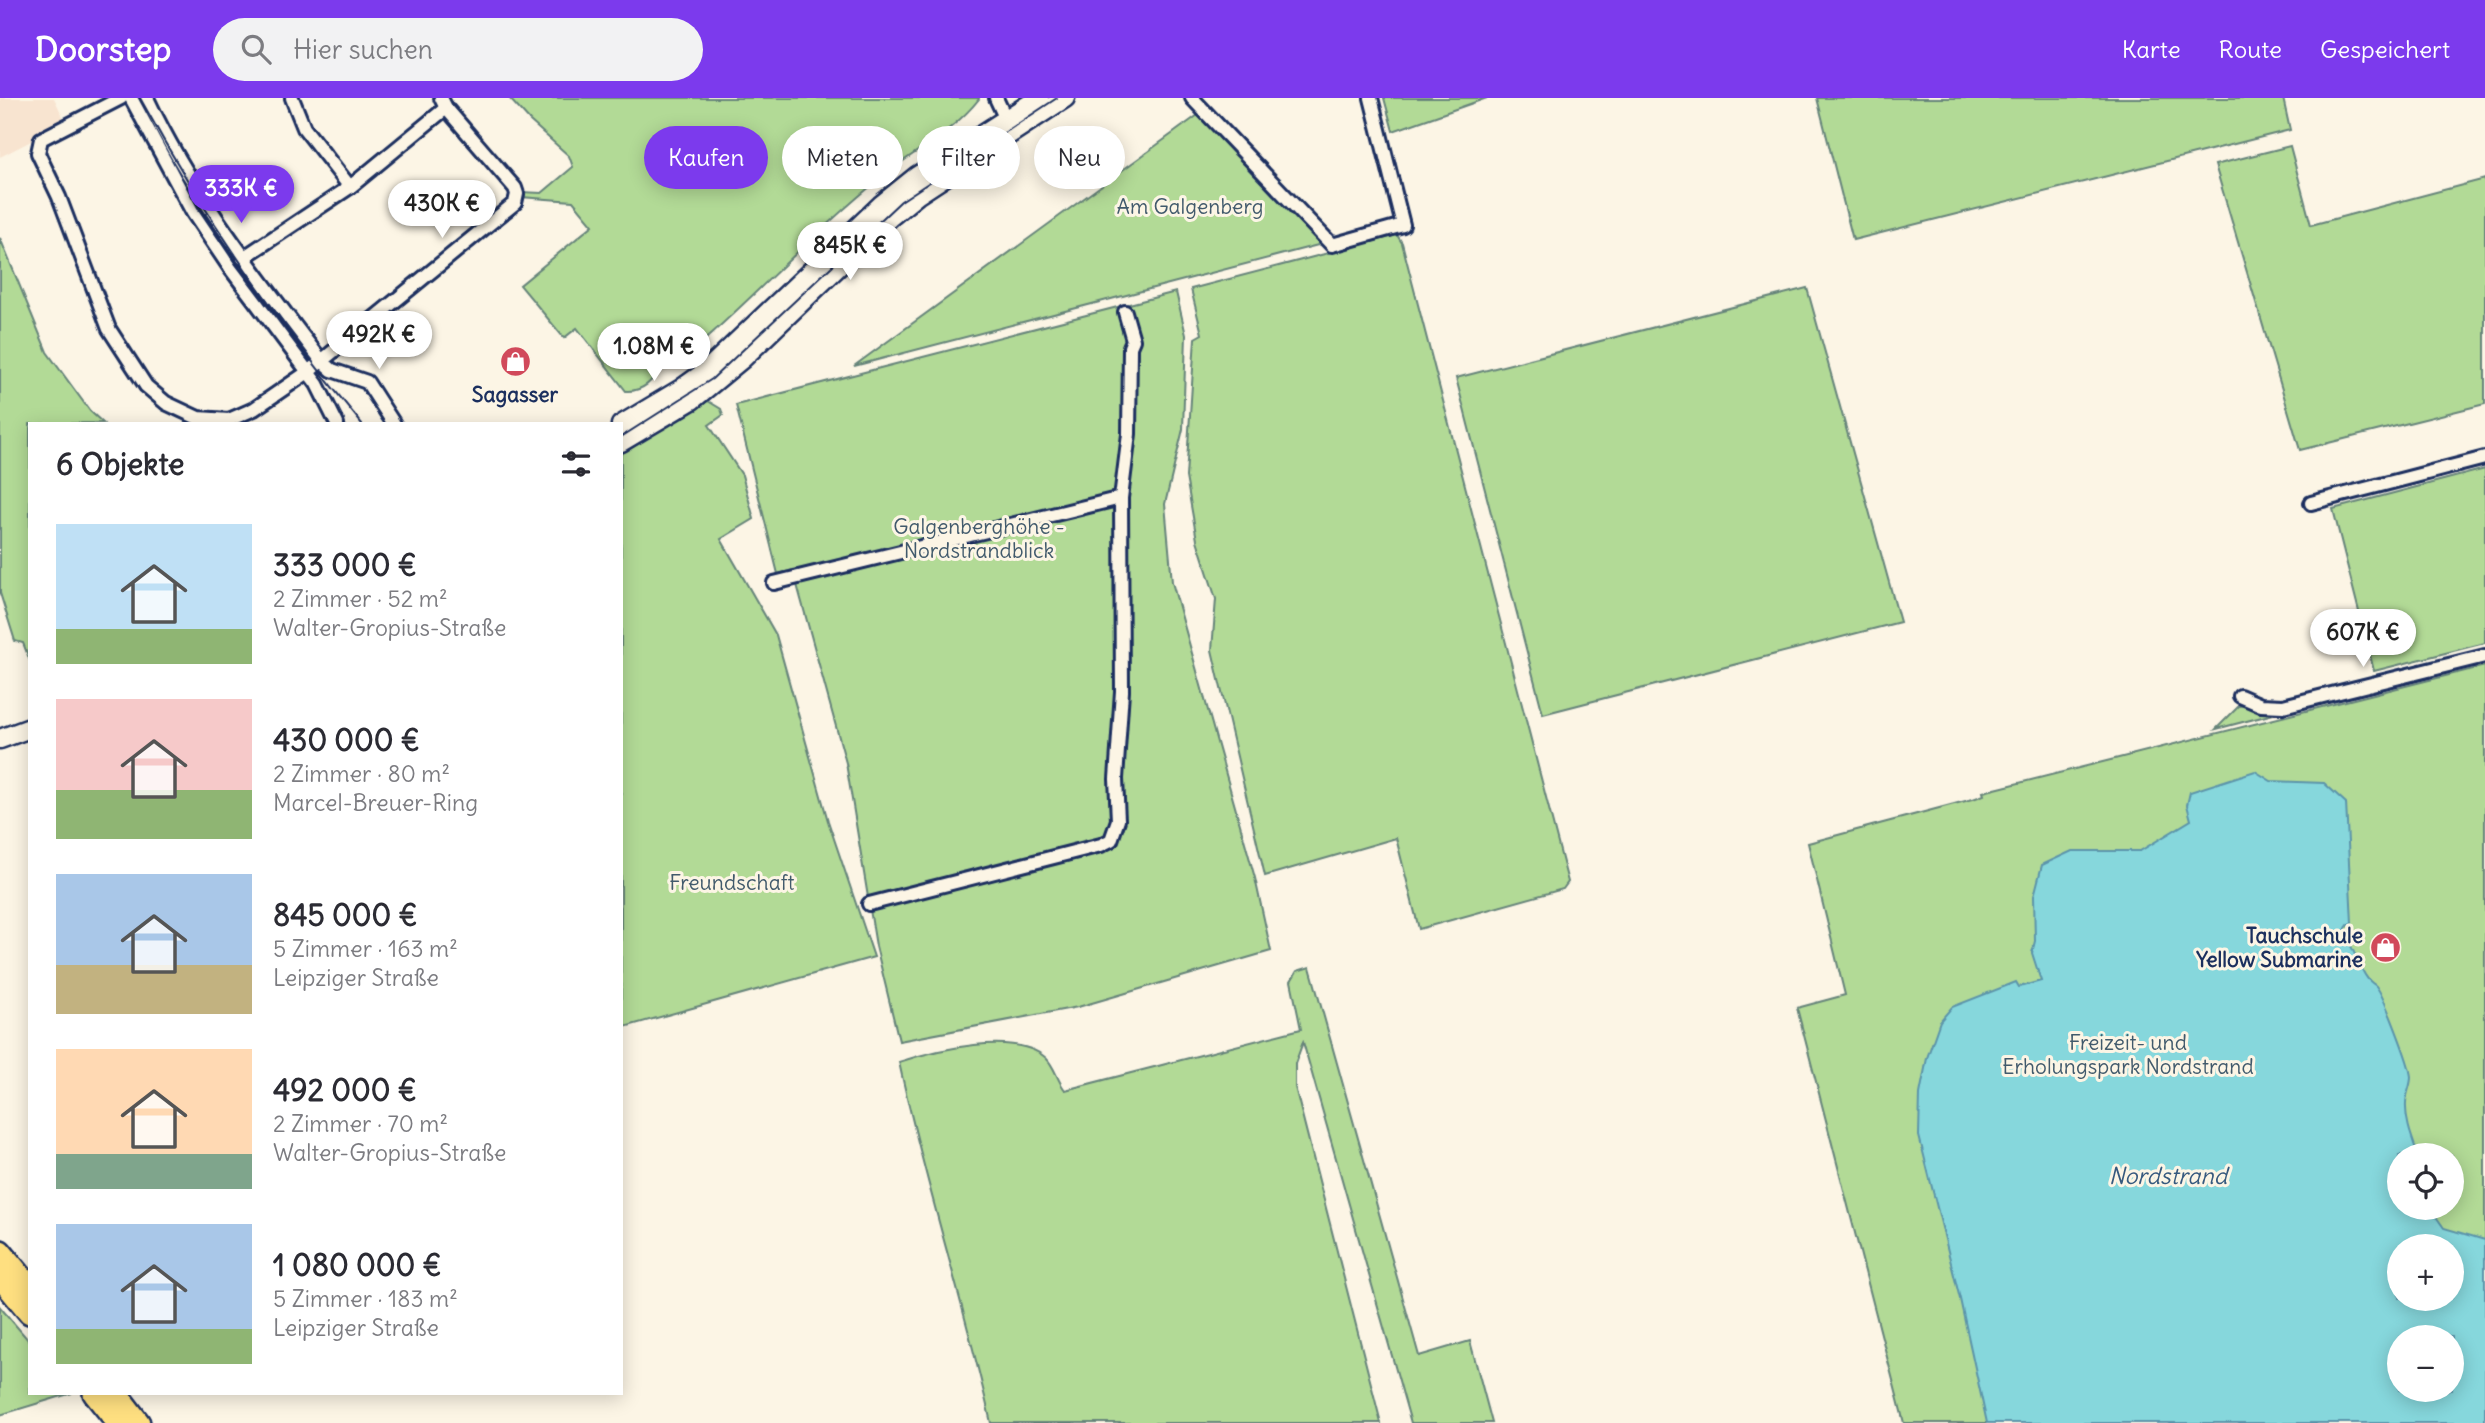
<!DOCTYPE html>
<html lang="de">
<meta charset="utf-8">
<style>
:root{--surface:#fff;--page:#f2f2f3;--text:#2b2b33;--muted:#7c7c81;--accent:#7c3aed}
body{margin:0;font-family:Delius,sans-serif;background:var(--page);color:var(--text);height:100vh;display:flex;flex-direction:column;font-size:26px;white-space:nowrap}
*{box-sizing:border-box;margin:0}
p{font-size:23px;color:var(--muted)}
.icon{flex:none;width:38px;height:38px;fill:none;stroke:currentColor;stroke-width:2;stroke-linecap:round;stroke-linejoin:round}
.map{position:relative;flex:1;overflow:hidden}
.side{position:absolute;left:28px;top:324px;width:595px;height:973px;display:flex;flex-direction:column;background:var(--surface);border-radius:0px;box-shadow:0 4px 18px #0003}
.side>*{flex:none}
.hud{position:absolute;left:644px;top:28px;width:665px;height:63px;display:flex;gap:14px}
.tools{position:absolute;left:2387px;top:1045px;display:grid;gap:14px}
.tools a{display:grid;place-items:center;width:77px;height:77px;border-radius:50%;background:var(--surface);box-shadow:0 4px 18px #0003;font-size:35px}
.price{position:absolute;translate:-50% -60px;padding:0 16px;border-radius:24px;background:#fff;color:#222;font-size:23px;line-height:46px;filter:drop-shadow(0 2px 4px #0008)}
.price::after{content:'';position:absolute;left:50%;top:42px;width:21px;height:16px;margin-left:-10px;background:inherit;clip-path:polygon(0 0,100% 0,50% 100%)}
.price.current{background:var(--accent);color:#fff}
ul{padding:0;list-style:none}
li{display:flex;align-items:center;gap:21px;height:175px;padding:0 28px}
li span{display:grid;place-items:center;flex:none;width:196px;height:140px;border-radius:0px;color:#555}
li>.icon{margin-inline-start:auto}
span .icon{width:84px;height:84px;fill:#fffc;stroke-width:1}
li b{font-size:30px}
h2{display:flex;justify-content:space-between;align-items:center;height:84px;padding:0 28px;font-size:30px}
.tag{padding:0 24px;border-radius:32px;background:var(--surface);box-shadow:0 4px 18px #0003;font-size:24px;line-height:63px}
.tag.current{background:var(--accent);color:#fff}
header{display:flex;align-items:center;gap:42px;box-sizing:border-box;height:98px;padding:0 35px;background:var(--accent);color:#fff}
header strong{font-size:33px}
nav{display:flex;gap:38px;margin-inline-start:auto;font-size:24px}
.search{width:490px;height:63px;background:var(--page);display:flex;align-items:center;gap:18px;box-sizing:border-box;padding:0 24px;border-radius:38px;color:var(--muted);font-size:26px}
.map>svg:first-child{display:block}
</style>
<header>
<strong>Doorstep</strong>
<div class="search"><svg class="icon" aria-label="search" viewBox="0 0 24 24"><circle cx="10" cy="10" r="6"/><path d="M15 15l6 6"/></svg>Hier suchen</div>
<nav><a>Karte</a><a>Route</a><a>Gespeichert</a></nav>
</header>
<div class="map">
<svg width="2485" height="1325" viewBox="0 0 2485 1325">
<rect width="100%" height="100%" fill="#fcf5e5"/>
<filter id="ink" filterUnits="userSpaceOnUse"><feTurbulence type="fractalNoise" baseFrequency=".0143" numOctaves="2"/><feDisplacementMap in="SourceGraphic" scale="14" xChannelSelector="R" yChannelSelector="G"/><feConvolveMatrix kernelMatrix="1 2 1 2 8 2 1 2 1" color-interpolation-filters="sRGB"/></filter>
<g filter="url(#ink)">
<polygon fill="#f8e4d0" points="0,0 54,0 66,25 0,59"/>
<g fill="#b2da96" stroke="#66847a" stroke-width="2" fill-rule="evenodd">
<path d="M509 0H979V1C954 33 919 50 887 75 821 127 763 190 700 246L675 260 660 254 664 267C654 280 645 294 626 293L577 230 564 240 520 187 593 127 573 103 521 99V94L542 95 573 69 569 58 530 23Z"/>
<polygon points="1384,0 1487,0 1393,33"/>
<polygon points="1817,0 2283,0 2290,32 1853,142"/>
<polygon points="1198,17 1322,146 854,268"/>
<polygon points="2290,48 2311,127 2485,81 2485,306 2300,352 2215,67"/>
<polygon points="1397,137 1402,145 1568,784 1563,791 1419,831 1396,740 1265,778 1212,552 1216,501 1197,442 1186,379 1195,240 1202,236 1191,191"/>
<polygon points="0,140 47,254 90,313 103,325 30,326 30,563 23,545 15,543 0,495"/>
<polygon points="1807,190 1900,524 1543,616 1456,280"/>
<polygon points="1176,194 1186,237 1183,331 1165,406 1172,484 1255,780 1271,853 1078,909 899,943 876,848 846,665 793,472 778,476 736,307"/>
<polygon points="708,303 721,311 723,317 709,327 742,377 754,421 721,441 776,537 828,723 874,859 621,930 621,356"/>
<polygon points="2485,371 2485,545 2374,573 2333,411"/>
<path d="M2485 568V1325H1904L1797 910 1845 897 1808 745 1973 701 1984 697 1983 694ZM2399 1057H2452V1110H2399ZM2399 1148H2452V1200H2399ZM2399 1239H2452V1292H2399Z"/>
<polygon points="2245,607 2281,614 2216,631 2239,608"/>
<path d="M1310 869 1419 1258 1470 1243 1492 1325H1411L1303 944 1295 966V989L1381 1325H991C964 1204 925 1086 899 964 935 952 1015 932 1046 960 1055 969 1057 982 1065 992L1301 931 1291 883 1297 873Z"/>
<polygon points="0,1209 30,1244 30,1295 72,1295 0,1317"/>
</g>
<path fill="#86d7dc" stroke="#5b94aa" stroke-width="2" fill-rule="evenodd" d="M2255 673 2271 683 2324 685 2346 705 2352 825 2348 826 2344 835C2353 849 2356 862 2365 877 2368 883 2371 884 2376 888 2384 898 2410 966 2411 979 2411 988 2406 996 2406 1005 2405 1023 2412 1040 2418 1057H2399V1110H2430L2444 1130 2485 1142V1325H1987L1960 1201 1919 1038 1920 996 1927 960 1940 923 1952 909 2016 884 2019 889 2041 883 2032 855 2035 843 2034 798 2042 767 2072 753H2140L2191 722 2187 707 2190 694ZM2399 1148H2452V1200H2399ZM2399 1239H2452V1292H2399Z"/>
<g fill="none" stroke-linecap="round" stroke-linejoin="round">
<defs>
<g id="street">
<polyline points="121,0 41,41 38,55 59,99 109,231 146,288 166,305 198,320 229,322 254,311 308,274 515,105 517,96 515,90 446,10 441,0"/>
<polyline points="131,0 193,115 230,170 317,286 337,326"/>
<path d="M147 0C192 96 258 179 321 262L332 272 367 284 394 326"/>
<polyline points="292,0 304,30 350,89"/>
<polyline points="996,0 1009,28"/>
<polyline points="1192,0 1332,147 1403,127 1371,0"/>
<polyline points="243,160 350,89 446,10"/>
<polyline points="2311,405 2485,360"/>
<polyline points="774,485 1121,400"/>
<polyline points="2240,598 2261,607 2283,608 2485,558"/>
<polyline points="869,806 1101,747 1111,742 1118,722 1116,681 1122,593 1121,400 1129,336 1130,249 1133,242 1125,214"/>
</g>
<g id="secondary">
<polyline points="621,327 681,291 706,273 881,107 917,78 1039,0"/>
<polyline points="621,344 692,302 743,260 890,119 917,97 1065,0"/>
<polyline points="0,641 30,630"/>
</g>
<g id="highway">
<polyline points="0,1154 28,1188"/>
<polyline points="0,1178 30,1214"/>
<polyline points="95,1295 119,1325"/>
<polyline points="115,1295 138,1325"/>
</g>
</defs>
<use href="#street" stroke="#1b2f5e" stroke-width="18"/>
<use href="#secondary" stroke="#1b2f5e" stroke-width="23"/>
<use href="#highway" stroke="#1b2f5e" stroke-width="28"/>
<use href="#street" stroke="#fcf5e5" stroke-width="12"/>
<use href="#secondary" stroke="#fcf5e5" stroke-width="18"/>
<use href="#highway" stroke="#fedf80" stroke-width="23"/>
<g stroke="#1b2f5e" stroke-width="2">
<path d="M140 0C203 116 278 224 362 326"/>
<polyline points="621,339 712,281 901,103 1057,0"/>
</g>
</g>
</g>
<defs>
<symbol id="shop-disc" viewBox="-11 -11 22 22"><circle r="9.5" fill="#d1495b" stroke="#fcf5e5"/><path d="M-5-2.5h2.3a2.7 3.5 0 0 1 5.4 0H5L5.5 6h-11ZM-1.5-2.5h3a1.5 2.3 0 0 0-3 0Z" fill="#fff"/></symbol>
</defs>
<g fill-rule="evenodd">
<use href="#shop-disc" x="498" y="246" width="35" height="35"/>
<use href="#shop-disc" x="2368" y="832" width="35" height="35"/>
</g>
<g text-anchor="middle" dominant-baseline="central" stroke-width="6" stroke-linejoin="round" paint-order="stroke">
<g font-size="21" fill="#415a6c" stroke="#fcf5e5">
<text x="1190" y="108">Am Galgenberg</text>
<text x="979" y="428">Galgenberghöhe -<tspan x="979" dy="24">Nordstrandblick</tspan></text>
<text x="732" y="784">Freundschaft</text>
<text x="2128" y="944">Freizeit- und<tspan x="2128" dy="24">Erholungspark Nordstrand</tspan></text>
</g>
<g font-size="21" font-weight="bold" fill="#1b2f5e" stroke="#fcf5e5">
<text x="515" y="296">Sagasser</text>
<text x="2363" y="837" text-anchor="end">Tauchschule<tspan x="2363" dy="24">Yellow Submarine</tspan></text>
</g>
<g font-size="23" font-style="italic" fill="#36597e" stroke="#fcf5e5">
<text x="2168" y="1077">Nordstrand</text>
</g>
</g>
</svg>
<div class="tools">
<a><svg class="icon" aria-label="locate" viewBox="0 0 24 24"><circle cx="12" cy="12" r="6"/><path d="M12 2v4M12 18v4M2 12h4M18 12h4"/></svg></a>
<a>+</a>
<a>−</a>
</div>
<b class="price current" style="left:241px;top:127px">333K €</b>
<b class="price" style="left:442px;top:142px">430K €</b>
<b class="price" style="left:850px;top:184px">845K €</b>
<b class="price" style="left:379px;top:273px">492K €</b>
<b class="price" style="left:654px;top:285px">1.08M €</b>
<b class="price" style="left:2363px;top:571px">607K €</b>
<div class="hud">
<a class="tag current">Kaufen</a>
<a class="tag">Mieten</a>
<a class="tag">Filter</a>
<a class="tag">Neu</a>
</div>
<section class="side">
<h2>6 Objekte<svg class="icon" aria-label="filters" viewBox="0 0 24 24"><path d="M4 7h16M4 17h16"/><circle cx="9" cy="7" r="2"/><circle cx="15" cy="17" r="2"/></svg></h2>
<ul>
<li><span style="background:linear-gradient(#bfe0f5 75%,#8fb573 0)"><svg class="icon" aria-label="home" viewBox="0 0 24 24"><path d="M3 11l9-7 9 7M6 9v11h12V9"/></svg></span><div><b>333 000 €</b><p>2 Zimmer · 52 m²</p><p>Walter-Gropius-Straße</p></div></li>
<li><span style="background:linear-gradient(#f6c9c9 65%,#8fb573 0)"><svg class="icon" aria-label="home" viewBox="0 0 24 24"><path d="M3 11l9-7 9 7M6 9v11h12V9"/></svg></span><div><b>430 000 €</b><p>2 Zimmer · 80 m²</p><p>Marcel-Breuer-Ring</p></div></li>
<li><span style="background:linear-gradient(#a9c7e8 65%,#c2b280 0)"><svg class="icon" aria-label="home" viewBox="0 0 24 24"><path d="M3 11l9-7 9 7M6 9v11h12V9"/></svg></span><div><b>845 000 €</b><p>5 Zimmer · 163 m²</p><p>Leipziger Straße</p></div></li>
<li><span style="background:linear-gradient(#ffd9b3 75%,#7fa58c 0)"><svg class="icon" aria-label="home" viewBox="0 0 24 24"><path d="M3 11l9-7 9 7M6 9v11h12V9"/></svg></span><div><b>492 000 €</b><p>2 Zimmer · 70 m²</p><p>Walter-Gropius-Straße</p></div></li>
<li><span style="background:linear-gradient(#a9c7e8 75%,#8fb573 0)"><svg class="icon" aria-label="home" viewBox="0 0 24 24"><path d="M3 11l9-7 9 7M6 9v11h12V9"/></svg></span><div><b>1 080 000 €</b><p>5 Zimmer · 183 m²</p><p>Leipziger Straße</p></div></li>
</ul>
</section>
</div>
